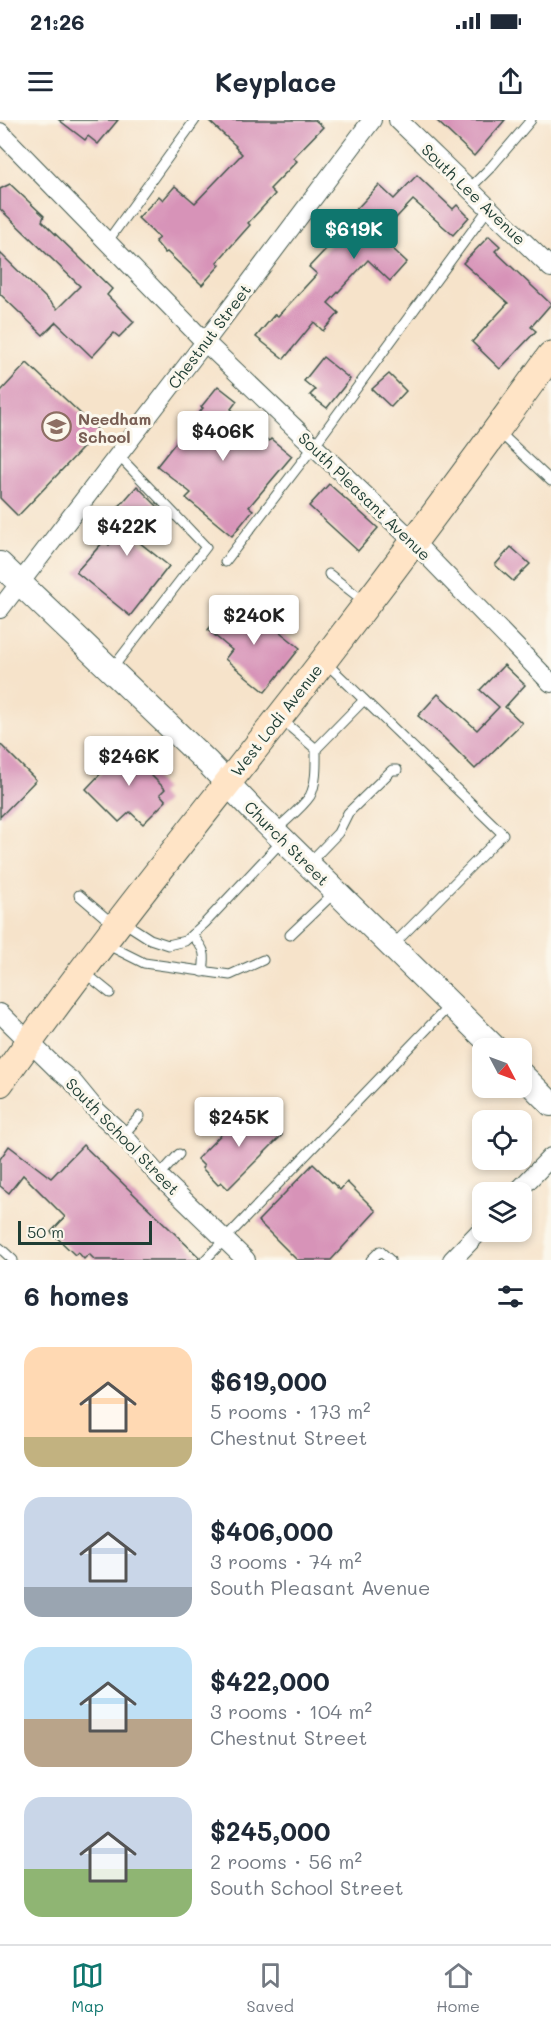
<!DOCTYPE html>
<meta charset="utf-8">
<style>
:root{--surface:#fff;--page:#f6f6f7;--text:#1f2937;--muted:#747a83;--line:#e0e1e3;--accent:#0f766e}
body{margin:0;font-family:Mali,sans-serif;background:var(--page);color:var(--text);height:100vh;display:flex;flex-direction:column;font-size:22px;white-space:nowrap}
*{box-sizing:border-box;margin:0}
p{font-size:20px;color:var(--muted)}
.icon{flex:none;width:33px;height:33px;fill:none;stroke:currentColor;stroke-width:2;stroke-linecap:round;stroke-linejoin:round}
.map{position:relative;height:1140px;overflow:hidden}
.sheet{display:flex;flex-direction:column;background:var(--surface);flex:1}
.sheet>*{flex:none}
.needle{width:39px;rotate:131deg}
.tools{position:absolute;left:472px;top:918px;display:grid;gap:12px}
.tools a{display:grid;place-items:center;width:60px;height:60px;border-radius:12px;background:var(--surface);box-shadow:0 3px 9px #0003;font-size:30px}
.scale{position:absolute;left:18px;bottom:15px;width:134px;box-sizing:border-box;padding-left:6px;border:3px solid #1f3d34;border-top:0;font-size:16px;line-height:21px;white-space:nowrap;color:#1f3d34;-webkit-text-stroke:4px #fbf7ec;paint-order:stroke}
.price{position:absolute;translate:-50% -51px;padding:0 14px;border-radius:6px;background:#fff;color:#222;font-size:20px;line-height:39px;filter:drop-shadow(0 2px 3px #0008)}
.price::after{content:'';position:absolute;left:50%;top:36px;width:18px;height:14px;margin-left:-9px;background:inherit;clip-path:polygon(0 0,100% 0,50% 100%)}
.price.current{background:var(--accent);color:#fff}
ul{padding:0;list-style:none}
li{display:flex;align-items:center;gap:18px;height:150px;padding:0 24px}
li span{display:grid;place-items:center;flex:none;width:168px;height:120px;border-radius:18px;color:#555}
li>.icon{margin-inline-start:auto}
span .icon{width:72px;height:72px;fill:#fffc;stroke-width:1}
li b{font-size:26px}
h2{display:flex;justify-content:space-between;align-items:center;height:72px;padding:0 24px;font-size:26px}
.status{display:flex;justify-content:space-between;align-items:center;height:42px;padding:0 30px;background:var(--surface);direction:ltr}
.status svg{height:16px;fill:currentColor}
header{display:flex;justify-content:space-between;align-items:center;height:78px;padding:0 24px;background:var(--surface);font-size:27px;font-weight:800}
.tabs{display:flex;justify-content:space-around;align-items:center;height:84px;border-top:2px solid var(--line);background:var(--surface);font-size:16px;color:var(--muted)}
.tabs a{display:grid;justify-items:center;gap:3px}
.tabs .current{color:var(--accent)}
.map>svg:first-child{display:block}
</style>
<div class="status"><b>21:26</b><svg viewBox="0 0 49 12"><path d="M0 12V9h3v3zM5 12V6h3v6zM10 12V3h3v9zM15 12V0h3v12zM26 1h20v11H26zM47 4h2v5h-2z"/></svg></div>
<header><svg class="icon" aria-label="menu" viewBox="0 0 24 24"><path d="M4 6h16M4 12h16M4 18h16"/></svg>Keyplace<svg class="icon" aria-label="share" viewBox="0 0 24 24"><path d="M12 15V3M7 8l5-5 5 5M5 13v7h14v-7"/></svg></header>
<div class="map">
<svg width="551" height="1140" viewBox="0 0 551 1140">
<rect width="100%" height="100%" fill="#fbf7ec"/>
<filter id="ink" filterUnits="userSpaceOnUse"><feTurbulence type="fractalNoise" baseFrequency=".0167" numOctaves="2"/><feDisplacementMap in="SourceGraphic" scale="12" xChannelSelector="R" yChannelSelector="G"/><feConvolveMatrix kernelMatrix="1 2 1 2 8 2 1 2 1" color-interpolation-filters="sRGB"/></filter>
<filter id="wash" filterUnits="userSpaceOnUse"><feTurbulence type="fractalNoise" baseFrequency=".008" numOctaves="4" result="noise"/><feDisplacementMap in="SourceGraphic" scale="24" xChannelSelector="R" yChannelSelector="G"/><feGaussianBlur stdDeviation="1.35" result="paint"/><feColorMatrix in="noise" values="0 0 0 0 0 0 0 0 0 0 0 0 0 0 0 0 0 1.4 0 .05"/><feComposite in="paint" operator="in"/></filter>
<g filter="url(#wash)">
<rect width="100%" height="100%" fill="#f6e3ca"/>
<g id="blocks">
<g fill="#d793b8">
<polygon points="59,0 118,0 98,24 88,16 85,20"/>
<polygon points="208,0 315,0 323,7 293,38 297,41 270,69 275,74 248,103 250,105 217,142 220,145 202,165 167,132 165,133 155,121 159,118 138,98 159,76 163,80 175,66 195,83 242,34 235,27 236,26"/>
<polygon points="436,0 505,0 474,36"/>
<polygon points="417,55 453,89 457,85 469,97 453,115 413,80 379,116 407,142 390,161 368,140 328,183 339,193 323,211 314,202 284,239 256,217 275,194 278,196 317,154 309,147 340,114 336,111 379,65 394,79"/>
<polygon points="10,64 44,96 42,101 112,169 107,175 134,202 119,217 114,213 92,237 56,202 43,215 0,174 0,133 57,189 80,166 0,89 0,69"/>
<polygon points="489,116 500,126 495,131 551,184 531,207 536,211 500,249 472,222 508,183 463,143"/>
<polygon points="323,237 350,259 327,288 310,275 315,270 304,261"/>
<polygon points="27,243 99,311 18,396 0,378 0,272"/>
<polygon points="389,254 406,271 391,287 372,269"/>
<polygon points="218,266 237,281 231,289 269,321 271,319 292,336 249,387 253,390 232,416 186,378 191,373 157,346 203,288 201,287"/>
<polygon points="329,364 378,408 358,431 309,386"/>
<polygon points="137,366 162,391 139,419 140,420 139,422 169,446 130,496 76,452 105,420 109,425 129,400 116,390"/>
<polygon points="511,427 530,444 513,461 495,445"/>
<polygon points="230,482 254,502 260,496 300,528 265,572 225,539 232,530 208,510"/>
<polygon points="504,545 525,565 505,587 522,603 475,649 440,614 418,596 438,574 477,610 499,587 480,570"/>
<polygon points="139,623 152,636 143,647 165,669 160,674 166,681 143,704 130,692 119,702 86,669 124,629 129,633"/>
<polygon points="0,624 36,660 0,697"/>
<polygon points="250,985 282,1015 228,1069 221,1062 218,1065 202,1048 204,1046 197,1039"/>
<polygon points="83,1025 199,1137 198,1140 95,1140 89,1134 84,1139 78,1132 75,1135 51,1112 65,1097 23,1055 9,1073 0,1066 0,1039 9,1026 51,1058"/>
<polygon points="313,1044 340,1070 347,1062 376,1091 331,1140 297,1140 258,1101"/>
</g>
</g>
</g>
<g filter="url(#ink)">
<use href="#blocks" fill-opacity="0" stroke="#3f564a" stroke-width="1.5"/>
<g fill="none" stroke-linecap="round" stroke-linejoin="round">
<defs>
<g id="service">
<polyline points="469,69 491,47 531,0"/>
<polyline points="107,122 195,0"/>
<polyline points="498,311 551,361"/>
<polyline points="225,442 314,326 489,88"/>
<polyline points="329,454 365,482"/>
<polyline points="325,542 503,714 392,826"/>
<polyline points="111,550 206,427 118,335"/>
<polyline points="316,629 364,580"/>
<path d="M276 710C287 699 302 688 310 676 317 663 316 643 316 629L281 599"/>
<polyline points="308,744 338,713 348,693 392,650 397,650"/>
<polyline points="79,775 114,805"/>
<polyline points="122,801 150,819 168,825 185,821 205,803 283,720"/>
<path d="M192 815C205 830 206 833 203 852"/>
<polyline points="290,815 334,773"/>
<polyline points="106,824 144,843 230,855 263,840"/>
<polyline points="84,852 110,873"/>
<polyline points="123,1015 140,996"/>
<polyline points="159,1056 179,1034"/>
<polyline points="0,1128 13,1140"/>
<polyline points="205,1140 449,886"/>
<polyline points="371,1140 380,1131 390,1140"/>
</g>
<g id="minor">
<polyline points="398,0 551,148"/>
<polyline points="0,12 205,222 413,421 551,563"/>
<polyline points="0,489 205,222 372,0"/>
<polyline points="0,893 57,949 73,962 96,990 123,1015 159,1056 246,1140"/>
<polyline points="517,1072 551,1037"/>
<polyline points="452,1140 483,1108"/>
</g>
<g id="tertiary">
<polyline points="0,444 208,643 252,689 495,928"/>
<polyline points="522,955 551,984"/>
</g>
<path id="secondary" d="M0 963C102 818 215 681 324 540 401 440 477 338 551 235"/>
</defs>
<use href="#service" stroke="#3f564a" stroke-width="11"/>
<use href="#minor" stroke="#3f564a" stroke-width="20"/>
<use href="#tertiary" stroke="#3f564a" stroke-width="26"/>
<use href="#secondary" stroke="#3f564a" stroke-width="29"/>
<use href="#service" stroke="#fff" stroke-width="9"/>
<use href="#minor" stroke="#fff" stroke-width="18"/>
<use href="#tertiary" stroke="#fff" stroke-width="24"/>
<use href="#secondary" stroke="#ffe4c6" stroke-width="27"/>
</g>
</g>
<defs>
<symbol id="school-ring" viewBox="-11 -11 22 22"><circle r="9.5" fill="#fbf7ec" stroke="#8d6e63" stroke-width="1.5"/><path d="M0-5L7-2L0 1L-7-2ZM-4 1L0 2.5L4 1V4Q0 6-4 4Z" fill="#8d6e63"/></symbol>
</defs>
<g fill-rule="evenodd">
<use href="#school-ring" x="40" y="290" width="33" height="33"/>
</g>
<g text-anchor="middle" dominant-baseline="central" stroke-width="6" stroke-linejoin="round" paint-order="stroke">
<g font-size="16" fill="#1f3d34" stroke="#fbf7ec">
<text transform="translate(474 74) rotate(44)">South Lee Avenue</text>
<text transform="translate(209 216) rotate(-53)">Chestnut Street</text>
<text transform="translate(365 376) rotate(44)">South Pleasant Avenue</text>
<text transform="translate(276 600) rotate(-52)">West Lodi Avenue</text>
<text transform="translate(287 723) rotate(45)">Church Street</text>
<text transform="translate(123 1016) rotate(46)">South School Street</text>
</g>
<g font-size="16" font-weight="bold" fill="#785e54" stroke="#fbf7ec" text-anchor="start">
<text x="78" y="298">Needham<tspan x="78" dy="18">School</tspan></text>
</g>
</g>
</svg>
<div class="tools">
<a><svg class="needle" viewBox="-14 -14 28 28"><path d="M0-13l5 13h-10z" fill="#e53935"/><path d="M0 13l5-13h-10z" fill="#747a83"/></svg></a>
<a><svg class="icon" aria-label="locate" viewBox="0 0 24 24"><circle cx="12" cy="12" r="6"/><path d="M12 2v4M12 18v4M2 12h4M18 12h4"/></svg></a>
<a><svg class="icon" aria-label="layers" viewBox="0 0 24 24"><path d="M12 4l9 5-9 5-9-5zM3 14l9 5 9-5"/></svg></a>
</div>
<div class="scale">50 m</div>
<b class="price current" style="left:354px;top:140px">$619K</b>
<b class="price" style="left:223px;top:342px">$406K</b>
<b class="price" style="left:127px;top:437px">$422K</b>
<b class="price" style="left:254px;top:526px">$240K</b>
<b class="price" style="left:129px;top:667px">$246K</b>
<b class="price" style="left:239px;top:1028px">$245K</b>
</div>
<section class="sheet">
<h2>6 homes<svg class="icon" aria-label="filters" viewBox="0 0 24 24"><path d="M4 7h16M4 17h16"/><circle cx="9" cy="7" r="2"/><circle cx="15" cy="17" r="2"/></svg></h2>
<ul>
<li><span style="background:linear-gradient(#ffd9b3 75%,#c2b280 0)"><svg class="icon" aria-label="home" viewBox="0 0 24 24"><path d="M3 11l9-7 9 7M6 9v11h12V9"/></svg></span><div><b>$619,000</b><p>5 rooms · 173 m²</p><p>Chestnut Street</p></div></li>
<li><span style="background:linear-gradient(#c9d6e8 75%,#9aa5b1 0)"><svg class="icon" aria-label="home" viewBox="0 0 24 24"><path d="M3 11l9-7 9 7M6 9v11h12V9"/></svg></span><div><b>$406,000</b><p>3 rooms · 74 m²</p><p>South Pleasant Avenue</p></div></li>
<li><span style="background:linear-gradient(#bfe0f5 60%,#b9a48a 0)"><svg class="icon" aria-label="home" viewBox="0 0 24 24"><path d="M3 11l9-7 9 7M6 9v11h12V9"/></svg></span><div><b>$422,000</b><p>3 rooms · 104 m²</p><p>Chestnut Street</p></div></li>
<li><span style="background:linear-gradient(#c9d6e8 60%,#8fb573 0)"><svg class="icon" aria-label="home" viewBox="0 0 24 24"><path d="M3 11l9-7 9 7M6 9v11h12V9"/></svg></span><div><b>$245,000</b><p>2 rooms · 56 m²</p><p>South School Street</p></div></li>
</ul>
</section>
<nav class="tabs">
<a class="current"><svg class="icon" aria-label="map" viewBox="0 0 24 24"><path d="M3 6l6-2 6 2 6-2v14l-6 2-6-2-6 2zM9 4v14M15 6v14"/></svg>Map</a>
<a><svg class="icon" aria-label="saved" viewBox="0 0 24 24"><path d="M7 4h10v16l-5-4-5 4z"/></svg>Saved</a>
<a><svg class="icon" aria-label="home" viewBox="0 0 24 24"><path d="M3 11l9-7 9 7M6 9v11h12V9"/></svg>Home</a>
</nav>
